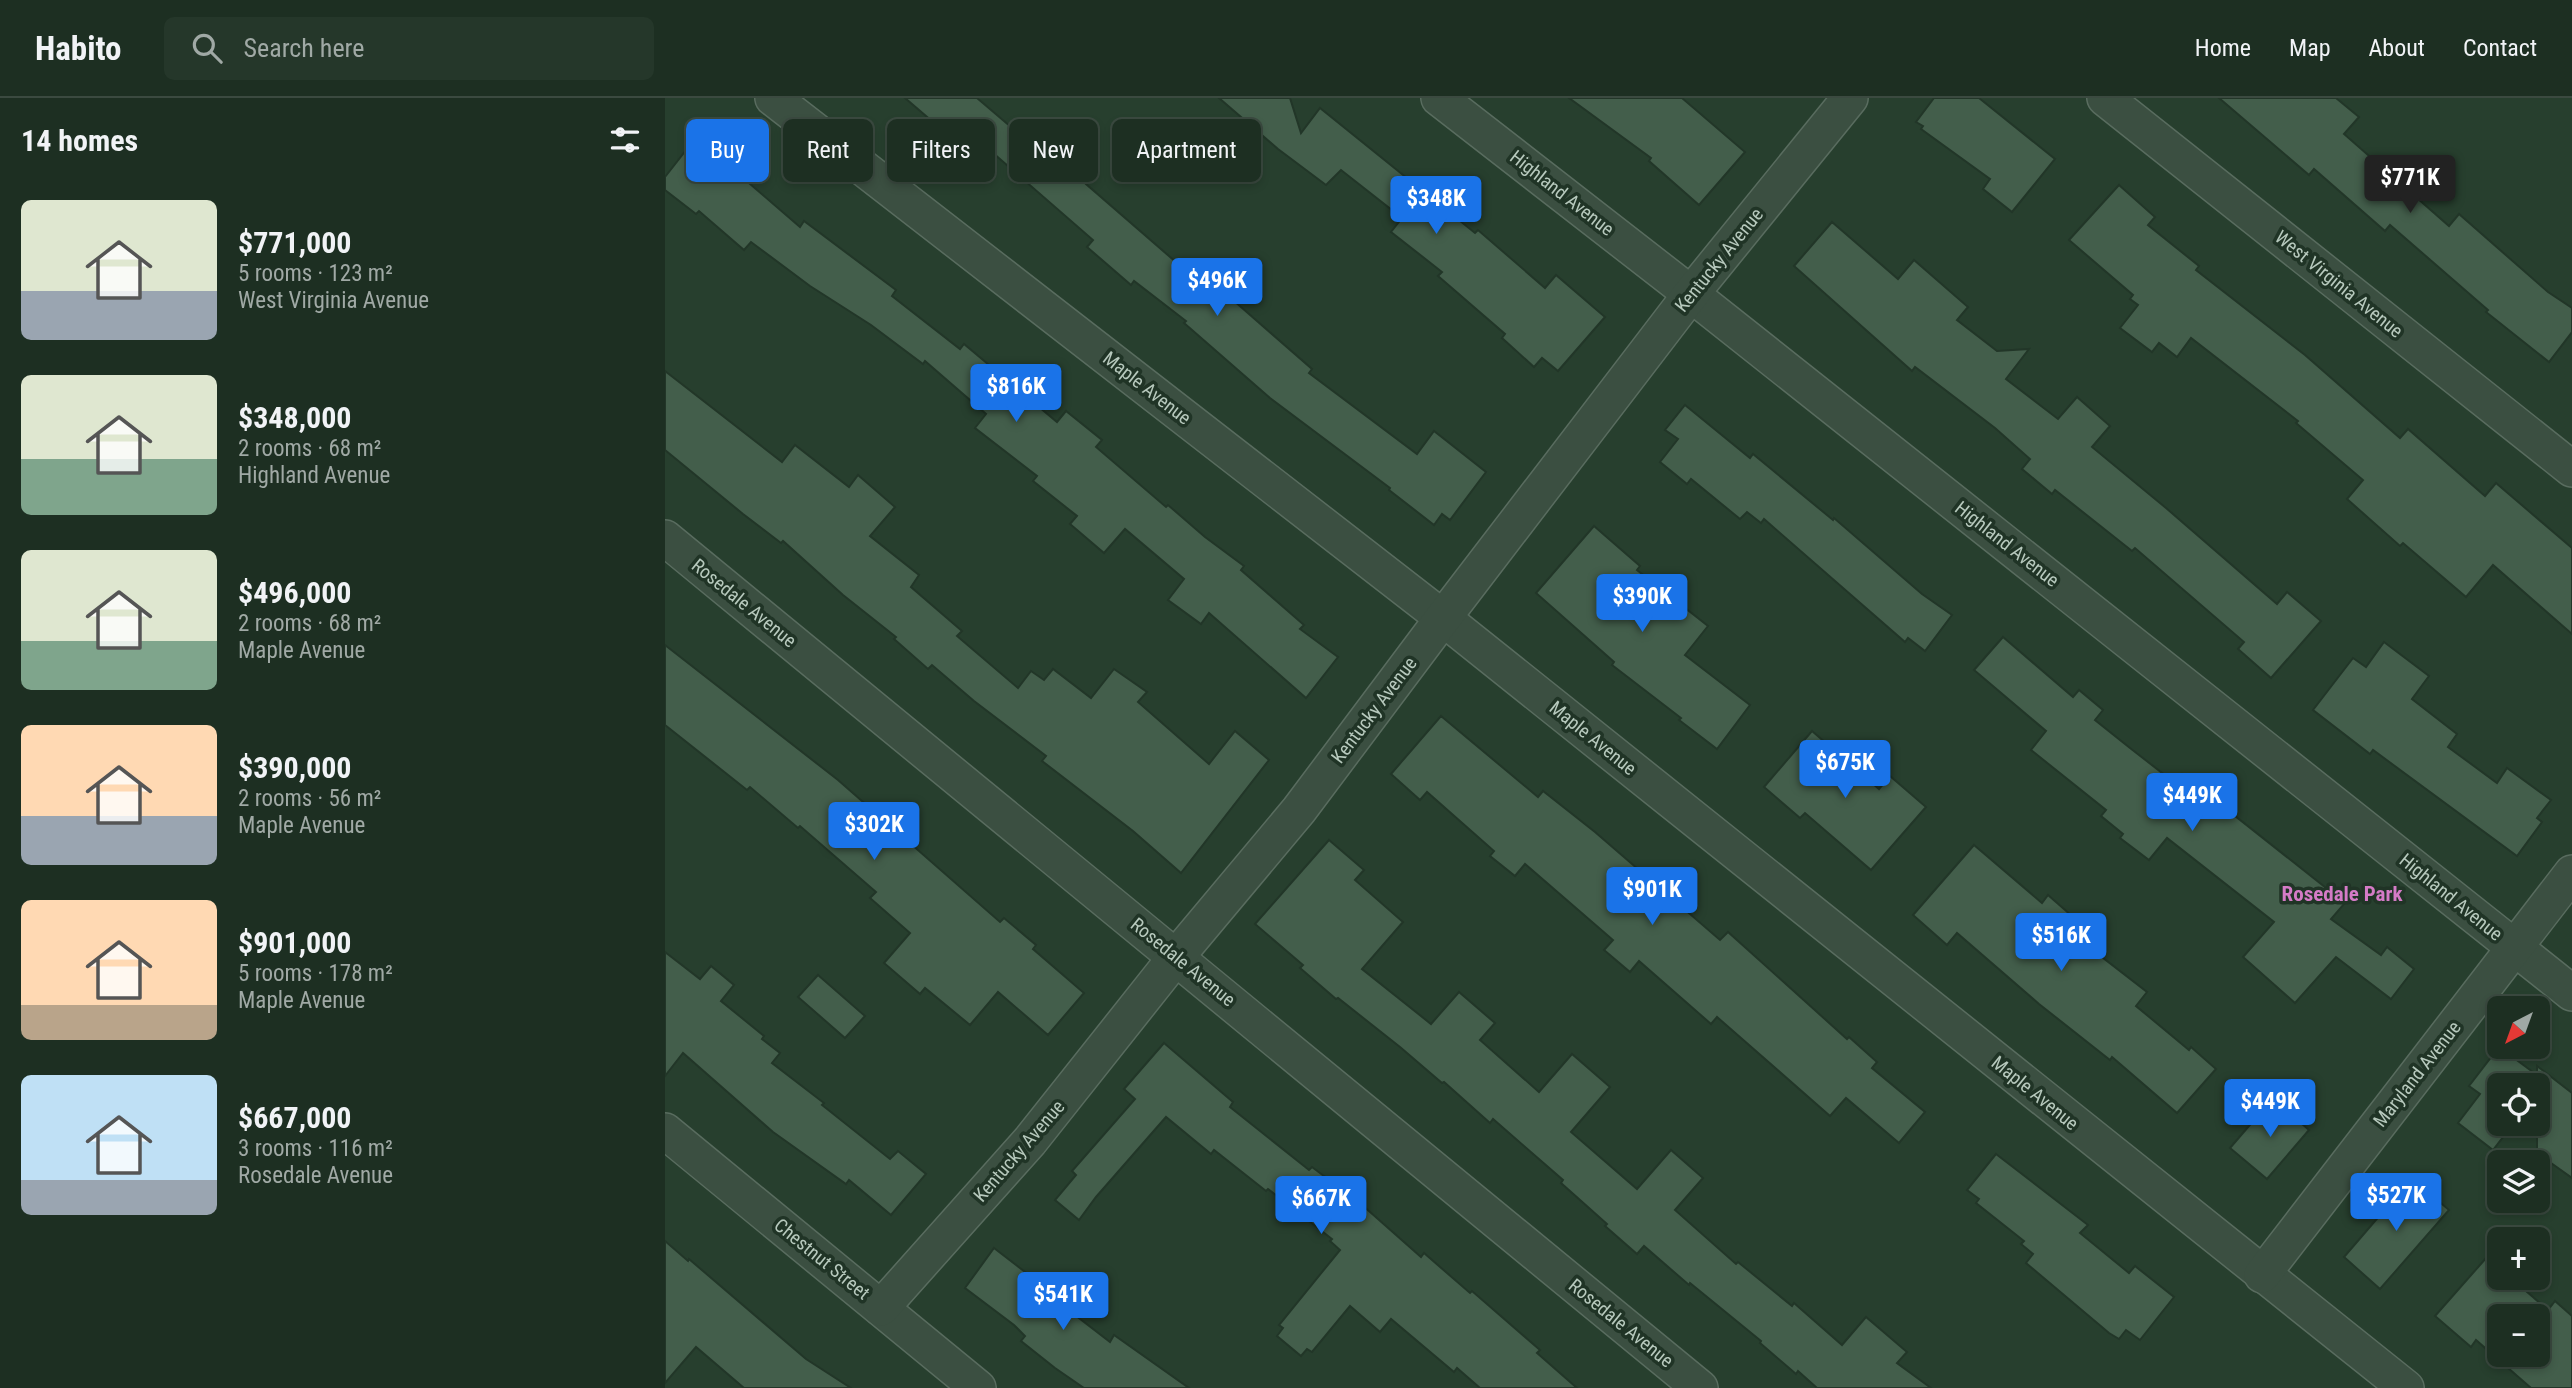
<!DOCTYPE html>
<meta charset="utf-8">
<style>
:root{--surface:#1d2f22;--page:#25372a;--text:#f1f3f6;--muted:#a0a9a5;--line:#3b4a40;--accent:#1a73e8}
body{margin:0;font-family:"Roboto Condensed",sans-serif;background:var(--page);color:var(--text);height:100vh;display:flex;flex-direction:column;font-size:26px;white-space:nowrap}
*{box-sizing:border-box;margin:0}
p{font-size:23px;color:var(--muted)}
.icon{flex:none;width:38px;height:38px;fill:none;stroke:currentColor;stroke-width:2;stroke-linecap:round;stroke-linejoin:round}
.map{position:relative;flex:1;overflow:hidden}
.details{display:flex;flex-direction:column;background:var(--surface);width:665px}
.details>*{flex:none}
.top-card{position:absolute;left:21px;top:21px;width:665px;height:63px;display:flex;gap:14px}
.needle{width:46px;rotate:221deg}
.controls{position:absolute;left:1822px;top:898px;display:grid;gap:14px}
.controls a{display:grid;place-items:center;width:63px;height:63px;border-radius:10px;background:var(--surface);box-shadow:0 4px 10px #0003,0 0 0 2px var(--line);font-size:35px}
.price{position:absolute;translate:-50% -60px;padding:0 16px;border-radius:7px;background:var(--accent);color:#fff;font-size:23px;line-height:46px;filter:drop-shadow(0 2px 4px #0008)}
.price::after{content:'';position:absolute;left:50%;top:42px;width:21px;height:16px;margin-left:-10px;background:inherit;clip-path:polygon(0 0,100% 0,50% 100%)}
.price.selected{background:#222;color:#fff}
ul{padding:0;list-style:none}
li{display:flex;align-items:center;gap:21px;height:175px;padding:0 21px}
li span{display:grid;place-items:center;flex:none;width:196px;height:140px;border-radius:10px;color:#555}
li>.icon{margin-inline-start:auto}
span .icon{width:84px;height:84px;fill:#fffc;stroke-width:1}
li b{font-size:30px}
h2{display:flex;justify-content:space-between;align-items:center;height:84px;padding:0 21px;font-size:30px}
.tag{padding:0 24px;border-radius:10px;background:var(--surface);box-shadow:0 4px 10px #0003,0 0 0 2px var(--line);font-size:24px;line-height:63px}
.tag.selected{background:var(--accent);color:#fff}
header{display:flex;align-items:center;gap:42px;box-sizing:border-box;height:98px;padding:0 35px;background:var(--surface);border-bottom:2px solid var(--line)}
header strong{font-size:33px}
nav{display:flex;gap:38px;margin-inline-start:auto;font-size:24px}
.search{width:490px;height:63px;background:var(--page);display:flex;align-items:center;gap:18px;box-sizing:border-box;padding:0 24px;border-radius:10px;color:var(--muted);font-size:26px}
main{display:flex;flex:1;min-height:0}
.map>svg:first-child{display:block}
</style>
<header>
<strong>Habito</strong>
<div class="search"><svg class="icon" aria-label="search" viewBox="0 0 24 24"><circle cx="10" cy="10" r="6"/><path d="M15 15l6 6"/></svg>Search here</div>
<nav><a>Home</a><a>Map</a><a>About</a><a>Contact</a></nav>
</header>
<main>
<section class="details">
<h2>14 homes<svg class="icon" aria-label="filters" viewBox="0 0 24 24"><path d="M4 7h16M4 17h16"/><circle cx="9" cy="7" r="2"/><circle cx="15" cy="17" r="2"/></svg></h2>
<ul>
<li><span style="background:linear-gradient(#dfe7d0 65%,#9aa5b1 0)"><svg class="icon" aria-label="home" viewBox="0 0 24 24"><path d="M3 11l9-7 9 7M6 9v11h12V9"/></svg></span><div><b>$771,000</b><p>5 rooms · 123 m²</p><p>West Virginia Avenue</p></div></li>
<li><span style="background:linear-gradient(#dfe7d0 60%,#7fa58c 0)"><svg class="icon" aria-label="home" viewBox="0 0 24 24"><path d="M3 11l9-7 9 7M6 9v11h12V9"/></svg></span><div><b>$348,000</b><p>2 rooms · 68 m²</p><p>Highland Avenue</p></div></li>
<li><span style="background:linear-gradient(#dfe7d0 65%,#7fa58c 0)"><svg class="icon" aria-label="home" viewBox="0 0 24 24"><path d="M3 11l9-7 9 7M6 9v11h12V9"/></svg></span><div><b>$496,000</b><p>2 rooms · 68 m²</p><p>Maple Avenue</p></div></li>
<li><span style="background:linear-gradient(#ffd9b3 65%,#9aa5b1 0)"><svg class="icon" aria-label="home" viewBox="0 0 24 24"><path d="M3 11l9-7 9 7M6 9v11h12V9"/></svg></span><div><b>$390,000</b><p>2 rooms · 56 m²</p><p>Maple Avenue</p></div></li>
<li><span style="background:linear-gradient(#ffd9b3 75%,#b9a48a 0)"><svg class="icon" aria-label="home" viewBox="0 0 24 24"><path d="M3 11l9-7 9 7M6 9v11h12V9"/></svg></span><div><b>$901,000</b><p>5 rooms · 178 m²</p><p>Maple Avenue</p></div></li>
<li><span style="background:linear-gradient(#bfe0f5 75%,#9aa5b1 0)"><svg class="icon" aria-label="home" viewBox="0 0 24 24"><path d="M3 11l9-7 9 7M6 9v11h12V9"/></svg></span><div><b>$667,000</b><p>3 rooms · 116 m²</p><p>Rosedale Avenue</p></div></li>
</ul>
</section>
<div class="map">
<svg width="1907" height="1290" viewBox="0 0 1907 1290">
<rect width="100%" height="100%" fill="#273f2e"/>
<g fill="#435e4b" stroke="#223628" stroke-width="2" fill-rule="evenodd">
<polygon points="240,0 312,0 374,53 381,45 424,82 421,86 527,178 530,174 568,202 647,271 644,275 752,356 769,333 821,374 785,422 777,416 769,427 724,392 725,390 605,300 519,225 521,223 469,183 466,187 422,149 428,142 320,48 310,60"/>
<polygon points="554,0 625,0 636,35 655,10 810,135 813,132 880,190 891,177 940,219 893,273 877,260 869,269 837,240 840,236 773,178 777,174 726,134 737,120 676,72 661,87 613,51"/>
<polygon points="904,0 1017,0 1080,54 1034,107 984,63 986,60"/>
<polygon points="1269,0 1314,0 1390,61 1347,114 1318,91 1325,81 1256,31 1258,28 1251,24"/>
<polygon points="1554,0 1671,0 1694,19 1679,36 1784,128 1794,116 1883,194 1907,210 1907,234 1884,264 1821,214 1823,212 1725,127 1720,133 1649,71 1644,77"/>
<polygon points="29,42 47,56 49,55 135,129 139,123 231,192 227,198 295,251 299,246 392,324 401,313 437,342 431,349 501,409 503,407 540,439 579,468 576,472 639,527 635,531 673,559 641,600 544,515 536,526 503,502 519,481 460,431 439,455 405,426 412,418 368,383 372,378 310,330 321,316 260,263 258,266 206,227 145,188 86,144 79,152 34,113 31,116 0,92 0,79"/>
<polygon points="1454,87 1490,119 1483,127 1534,168 1531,172 1640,257 1735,340 1743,331 1820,398 1831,385 1907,450 1907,536 1828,467 1801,499 1738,445 1735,448 1682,401 1698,382 1631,325 1633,323 1526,240 1512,259 1494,245 1487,254 1455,230 1473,207 1465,201 1468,197 1404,142"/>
<polygon points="1167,124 1233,181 1249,162 1303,209 1292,222 1332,253 1364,251 1341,281 1393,321 1412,299 1445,328 1427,349 1501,410 1612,506 1622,494 1656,523 1606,580 1573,551 1579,544 1470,450 1467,453 1390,392 1387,396 1357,371 1365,361 1330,330 1250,269 1247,273 1129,168"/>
<polygon points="0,273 117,364 130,347 184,389 193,377 230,409 205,438 254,477 246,489 297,533 292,538 353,590 366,573 379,582 388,571 426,600 449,571 482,594 473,604 544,666 570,633 604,662 516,775 468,733 377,663 381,658 309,603 267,567 263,571 229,541 231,539 178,497 118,443 116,445 78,416 0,352"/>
<polygon points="1020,307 1085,360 1088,356 1168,422 1169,420 1257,496 1287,517 1260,553 1243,540 1240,544 1099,421 1096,425 1082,414 1075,421 1026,381 1022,386 995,364 1013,341 1000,332"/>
<polygon points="929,428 975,468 972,472 1043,528 1020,557 1085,607 1052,651 1014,622 1016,620 947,567 949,564 871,495"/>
<polygon points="1338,539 1408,599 1414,592 1438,612 1430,622 1465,650 1510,685 1517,676 1680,805 1666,821 1716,857 1722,849 1749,871 1726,901 1671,859 1630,905 1578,859 1609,824 1502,740 1484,762 1455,740 1458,736 1436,718 1441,712 1366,652 1381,633 1309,572"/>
<polygon points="1719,544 1764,578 1747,601 1792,636 1783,649 1832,685 1842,670 1886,702 1872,720 1877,724 1852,758 1708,652 1705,656 1648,612 1688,560 1701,569"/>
<polygon points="0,547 173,682 335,824 339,820 371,847 368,851 419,895 383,937 333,894 305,927 260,890 255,896 219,865 245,835 205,800 211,794 135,728 133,730 85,689 82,692 0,627"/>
<polygon points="776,618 873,699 878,693 930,734 1055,842 1063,834 1182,941 1184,939 1212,964 1207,970 1260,1014 1234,1045 1181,1000 1165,1018 1052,919 1046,926 974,863 965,874 939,852 948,842 860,766 850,778 825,758 829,753 762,694 755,702 726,676"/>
<polygon points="1147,633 1214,691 1225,678 1261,709 1206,772 1140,715 1135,720 1099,689"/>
<polygon points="664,742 699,772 690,782 738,824 697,871 766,926 794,894 830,925 815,942 874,994 907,956 945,989 906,1034 972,1091 1006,1052 1038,1080 1010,1112 1071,1166 1073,1164 1127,1208 1129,1205 1177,1247 1201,1219 1242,1254 1232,1265 1266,1290 1152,1290 1133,1273 1131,1276 1095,1245 1096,1243 1025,1185 1024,1187 979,1148 972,1156 940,1128 942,1126 896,1085 898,1082 828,1021 825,1025 779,984 777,985 735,949 673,900 671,901 635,870 638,867 590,826"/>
<polygon points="1309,747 1377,805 1383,797 1432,840 1424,849 1482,894 1471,908 1524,952 1526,949 1551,971 1512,1015 1447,959 1445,962 1374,906 1292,835 1282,847 1248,817"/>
<polygon points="0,854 35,881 46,868 69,887 56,903 99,938 97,941 115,955 107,965 159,1005 157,1007 225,1061 233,1053 261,1076 226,1117 184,1082 181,1086 108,1034 18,955 0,978"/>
<polygon points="153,877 200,918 180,940 133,899"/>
<polygon points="499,945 568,1004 565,1009 644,1072 647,1069 696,1106 756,1159 759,1155 805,1195 807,1193 875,1252 872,1255 912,1290 815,1290 792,1270 789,1274 726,1221 715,1234 685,1208 647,1254 642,1251 636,1258 612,1238 618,1230 614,1227 675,1152 665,1143 667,1141 603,1091 601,1093 549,1052 546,1056 501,1019 431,1099 414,1122 390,1102 411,1077 407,1073 470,1001 459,991"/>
<polygon points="1834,949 1872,977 1872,968 1907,995 1907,1080 1872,1055 1872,987 1834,987 1834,1026 1848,1026 1828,1052 1793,1025 1815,996 1804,988"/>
<polygon points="1608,1000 1644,1032 1602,1081 1565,1050"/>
<polygon points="1331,1056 1423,1127 1415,1135 1464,1175 1470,1168 1509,1199 1475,1242 1461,1232 1454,1241 1444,1235 1361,1165 1368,1156 1356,1146 1359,1143 1311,1105 1314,1101 1302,1092"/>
<polygon points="1747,1080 1784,1112 1715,1191 1679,1159"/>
<polygon points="0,1143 23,1163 24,1161 141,1261 186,1290 79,1290 31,1249 0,1285"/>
<polygon points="329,1150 364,1177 362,1180 445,1244 449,1237 524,1290 419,1290 390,1270 356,1243 360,1238 349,1227 300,1190"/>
<path d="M1822 1159 1834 1169V1180H1846L1883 1212 1890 1203 1907 1218V1290H1866L1811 1242 1806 1249 1770 1218ZM1834 1218H1872V1256H1834Z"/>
</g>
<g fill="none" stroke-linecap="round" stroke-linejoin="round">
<defs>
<g id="minor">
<polyline points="108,0 778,520 1741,1290"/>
<polyline points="774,0 1026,196 1907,895"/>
<polyline points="1440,0 1907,371"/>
<polyline points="0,440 1035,1290"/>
<polyline points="0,1033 313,1290"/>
<polyline points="1597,1177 1907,775"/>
<polyline points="216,1210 365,1043 511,859 634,712 778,520 1026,196 1185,0"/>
</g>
</defs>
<use href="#minor" stroke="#596c5f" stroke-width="38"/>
<use href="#minor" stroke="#3b4f41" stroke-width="35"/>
</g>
<g text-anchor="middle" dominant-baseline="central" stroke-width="7" stroke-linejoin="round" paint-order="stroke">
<g font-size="19" fill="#b7c9bd" stroke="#203426">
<text transform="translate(897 95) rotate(38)">Highland Avenue</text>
<text transform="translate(1054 162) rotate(-51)">Kentucky Avenue</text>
<text transform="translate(1674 186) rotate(39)">West Virginia Avenue</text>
<text transform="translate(482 290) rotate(38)">Maple Avenue</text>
<text transform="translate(1342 446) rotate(38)">Highland Avenue</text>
<text transform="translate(79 505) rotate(39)">Rosedale Avenue</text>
<text transform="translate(709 612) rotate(-53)">Kentucky Avenue</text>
<text transform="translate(928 640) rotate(39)">Maple Avenue</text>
<text transform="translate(1786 799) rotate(39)">Highland Avenue</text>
<text transform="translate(518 864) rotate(39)">Rosedale Avenue</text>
<text transform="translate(1752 976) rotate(-52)">Maryland Avenue</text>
<text transform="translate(1370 995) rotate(39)">Maple Avenue</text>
<text transform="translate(354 1053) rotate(-49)">Kentucky Avenue</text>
<text transform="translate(157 1161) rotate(39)">Chestnut Street</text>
<text transform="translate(956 1225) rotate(39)">Rosedale Avenue</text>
</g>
<g font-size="21" font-weight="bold" fill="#d47bc6" stroke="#203426">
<text x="1677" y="796">Rosedale Park</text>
</g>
</g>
</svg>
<div class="controls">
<a><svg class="needle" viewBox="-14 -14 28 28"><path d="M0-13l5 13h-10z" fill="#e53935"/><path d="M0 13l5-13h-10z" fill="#a0a9a5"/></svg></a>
<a><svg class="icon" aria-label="locate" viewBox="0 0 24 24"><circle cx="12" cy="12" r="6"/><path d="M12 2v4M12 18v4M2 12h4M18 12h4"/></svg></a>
<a><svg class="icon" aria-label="layers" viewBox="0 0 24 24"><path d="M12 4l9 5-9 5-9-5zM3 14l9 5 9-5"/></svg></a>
<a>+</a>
<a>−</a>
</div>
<b class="price selected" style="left:1745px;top:117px">$771K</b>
<b class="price" style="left:771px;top:138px">$348K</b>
<b class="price" style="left:552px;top:220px">$496K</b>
<b class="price" style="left:351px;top:326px">$816K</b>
<b class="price" style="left:977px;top:536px">$390K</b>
<b class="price" style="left:1180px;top:702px">$675K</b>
<b class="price" style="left:1527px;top:735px">$449K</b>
<b class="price" style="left:209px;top:764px">$302K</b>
<b class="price" style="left:987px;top:829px">$901K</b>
<b class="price" style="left:1396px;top:875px">$516K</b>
<b class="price" style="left:1605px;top:1041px">$449K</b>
<b class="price" style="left:1731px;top:1135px">$527K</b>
<b class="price" style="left:656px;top:1138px">$667K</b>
<b class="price" style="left:398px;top:1234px">$541K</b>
<div class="top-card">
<a class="tag selected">Buy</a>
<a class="tag">Rent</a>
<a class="tag">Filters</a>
<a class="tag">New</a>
<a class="tag">Apartment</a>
</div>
</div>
</main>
